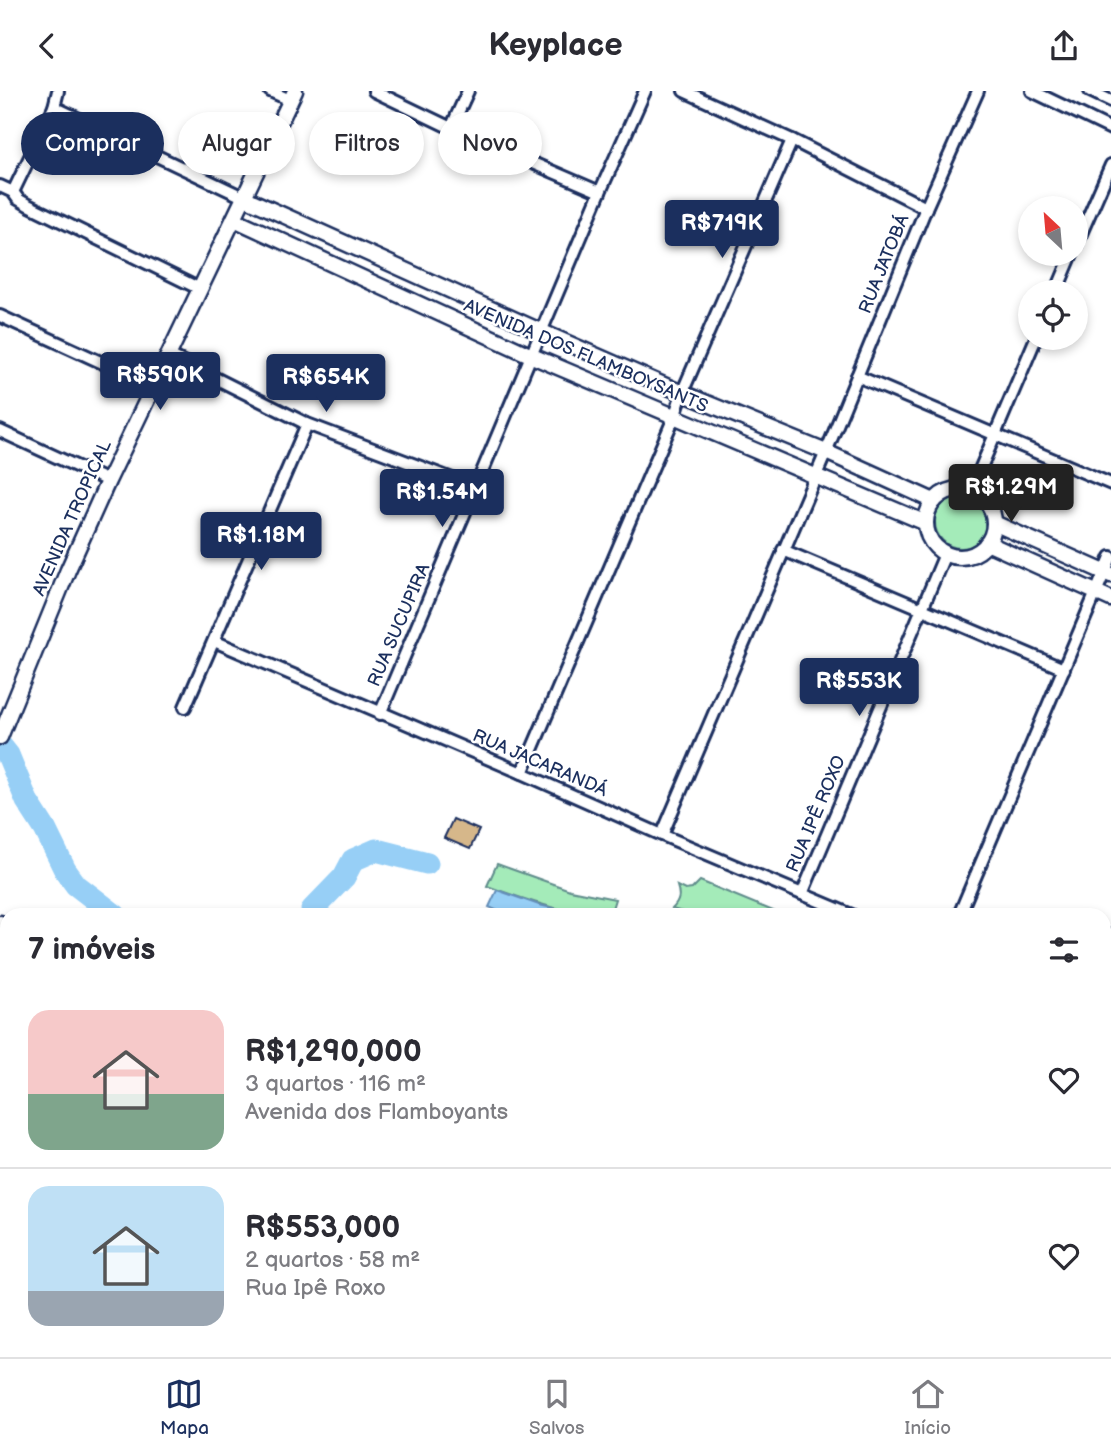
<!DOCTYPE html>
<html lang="pt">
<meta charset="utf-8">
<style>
:root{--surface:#fff;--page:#f7f7f7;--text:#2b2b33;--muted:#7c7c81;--line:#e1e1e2;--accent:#1b2f5e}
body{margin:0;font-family:"Balsamiq Sans",sans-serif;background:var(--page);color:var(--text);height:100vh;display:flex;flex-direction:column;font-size:26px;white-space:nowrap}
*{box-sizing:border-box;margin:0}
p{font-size:23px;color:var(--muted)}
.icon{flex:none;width:38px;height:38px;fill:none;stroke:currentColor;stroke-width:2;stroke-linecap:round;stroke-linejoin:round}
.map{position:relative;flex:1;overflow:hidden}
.details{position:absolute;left:0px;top:817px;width:1111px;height:450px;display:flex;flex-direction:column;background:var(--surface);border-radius:21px 21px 0 0;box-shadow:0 4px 10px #0003}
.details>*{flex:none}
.top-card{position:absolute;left:21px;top:21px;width:700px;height:63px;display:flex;gap:14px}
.needle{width:46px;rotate:334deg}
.tools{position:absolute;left:1018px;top:105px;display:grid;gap:14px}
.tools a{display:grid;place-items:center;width:70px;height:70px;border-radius:50%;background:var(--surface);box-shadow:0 4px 10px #0003;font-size:35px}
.price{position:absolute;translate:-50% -60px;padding:0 16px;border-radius:7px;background:var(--accent);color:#fff;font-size:23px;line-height:46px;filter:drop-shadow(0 2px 4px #0008)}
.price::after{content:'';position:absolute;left:50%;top:42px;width:21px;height:16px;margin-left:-10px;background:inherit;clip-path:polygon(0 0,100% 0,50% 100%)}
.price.on{background:#222;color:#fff}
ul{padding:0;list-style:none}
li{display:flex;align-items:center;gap:21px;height:175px;padding:0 28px}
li+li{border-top:2px solid var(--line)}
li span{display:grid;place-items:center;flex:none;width:196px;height:140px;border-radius:21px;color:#555}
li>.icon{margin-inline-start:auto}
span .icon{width:84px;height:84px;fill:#fffc;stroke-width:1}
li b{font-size:30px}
h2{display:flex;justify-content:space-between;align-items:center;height:84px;padding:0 28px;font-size:30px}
.tag{padding:0 24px;border-radius:32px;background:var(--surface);box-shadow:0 4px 10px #0003;font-size:24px;line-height:63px}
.tag.on{background:var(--accent);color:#fff}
header{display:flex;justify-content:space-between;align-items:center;height:91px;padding:0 28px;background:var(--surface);font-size:32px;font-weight:600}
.dock{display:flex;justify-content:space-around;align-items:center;height:98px;border-top:2px solid var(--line);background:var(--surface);font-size:19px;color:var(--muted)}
.dock a{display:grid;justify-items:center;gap:4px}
.dock .on{color:var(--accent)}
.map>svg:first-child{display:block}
</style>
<header><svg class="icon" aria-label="back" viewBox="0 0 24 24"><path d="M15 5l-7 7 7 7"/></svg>Keyplace<svg class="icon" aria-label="share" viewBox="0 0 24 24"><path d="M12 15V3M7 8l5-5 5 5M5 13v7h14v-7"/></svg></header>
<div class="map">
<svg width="1111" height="1266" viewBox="0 0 1111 1266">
<rect width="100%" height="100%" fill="#fff"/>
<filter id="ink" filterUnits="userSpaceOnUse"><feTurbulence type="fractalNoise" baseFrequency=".0143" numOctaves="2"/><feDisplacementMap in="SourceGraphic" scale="14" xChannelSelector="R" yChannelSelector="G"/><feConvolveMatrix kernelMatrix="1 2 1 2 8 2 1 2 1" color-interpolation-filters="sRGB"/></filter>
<g filter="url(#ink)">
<g fill="#a4ebb9" stroke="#608d8c" stroke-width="2">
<circle cx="961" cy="431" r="26"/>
<path d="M497 773 570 799 615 808 610 824C566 824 529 810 487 795Z"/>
<path d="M700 790 773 820 782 824H693L672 818C680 810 680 804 677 795L685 799 692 798Z"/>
</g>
<g fill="#97cff6" stroke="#658fb9" stroke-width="2">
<polygon points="497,799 539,814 582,824 507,824 489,816"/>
<polygon points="1104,1035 1111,1040 1111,1266 1017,1266 1004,1260 1104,1260"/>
</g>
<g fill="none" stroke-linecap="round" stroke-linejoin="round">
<g stroke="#97cff6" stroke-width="23">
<polyline points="0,654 8,664 27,710 45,738 65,779 76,794 115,824"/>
<polyline points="315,824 312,819 344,786 353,769 376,759 427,772"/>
</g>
</g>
<polygon fill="#d6b78a" stroke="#1b2f5e" stroke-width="2" points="453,728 479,739 470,758 444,747"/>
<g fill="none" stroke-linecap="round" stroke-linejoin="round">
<defs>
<g id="minor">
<polyline points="270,0 290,9"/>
<polyline points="374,0 451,37 600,101"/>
<polyline points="684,0 792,49 926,117"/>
<polyline points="1032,0 1111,38"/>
<polyline points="1090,0 1111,10"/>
<polyline points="54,16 243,106"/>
<polyline points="451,37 468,0"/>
<polyline points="0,95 13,101 18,108 28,114 200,198"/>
<polyline points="13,101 54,16 58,0"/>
<polyline points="1076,154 1111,74"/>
<polyline points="1056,201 1072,163"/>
<polyline points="0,225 153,295"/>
<polyline points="169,264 307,333 476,397"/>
<polyline points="857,285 1111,393"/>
<polyline points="0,340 108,390"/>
<polyline points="971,400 1036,247"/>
<polyline points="783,459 1064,578"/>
<polyline points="214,550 522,682 662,744 852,824"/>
<polyline points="185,616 307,333"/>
<polyline points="380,623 600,101 645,0"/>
<polyline points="522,682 675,324 682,302 792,49"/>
<polyline points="662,744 826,361 926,117 978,0"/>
<polyline points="802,803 945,463"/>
<polyline points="959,824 1111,466"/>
<polyline points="1104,860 1111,844"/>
<polyline points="1104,938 1111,944"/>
<polyline points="0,1051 7,1054"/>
<polyline points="0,1177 7,1180"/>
<polyline points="184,1260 197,1266"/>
<polyline points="452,1260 466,1266"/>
<polyline points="124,1266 126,1260"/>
<polyline points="392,1266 395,1260"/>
<polyline points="650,1266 652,1260"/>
<polyline points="854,1266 857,1260"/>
</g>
<g id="tertiary">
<polyline points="243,106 542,241 682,302 826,361 934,410"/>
<polyline points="234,128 532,265 926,432"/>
<circle cx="960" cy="432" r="34"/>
<polyline points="994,432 1111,484"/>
<polyline points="987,452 1111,508"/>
<polyline points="0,646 68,479 108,390 295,0"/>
<polyline points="0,832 7,836"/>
<polyline points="0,851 7,854"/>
<polyline points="921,1260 934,1266"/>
<polyline points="963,1260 977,1266"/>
</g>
</defs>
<use href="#minor" stroke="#1b2f5e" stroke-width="16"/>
<use href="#tertiary" stroke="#1b2f5e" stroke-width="19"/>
<use href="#minor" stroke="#fff" stroke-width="10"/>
<use href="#tertiary" stroke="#fff" stroke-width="14"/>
</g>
</g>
<g text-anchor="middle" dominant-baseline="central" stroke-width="5" stroke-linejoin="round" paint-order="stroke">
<g font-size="18" fill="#1b2f5e" stroke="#fff">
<text transform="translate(884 173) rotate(-68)">RUA JATOBÁ</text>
<text transform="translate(586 265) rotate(23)">AVENIDA DOS FLAMBOYSANTS</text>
<text transform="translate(72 427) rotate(-66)">AVENIDA TROPICAL</text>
<text transform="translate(399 534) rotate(-67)">RUA SUCUPIRA</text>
<text transform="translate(540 672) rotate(23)">RUA JACARANDÁ</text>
<text transform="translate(816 723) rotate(-67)">RUA IPÊ ROXO</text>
</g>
</g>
</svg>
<div class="tools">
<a><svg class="needle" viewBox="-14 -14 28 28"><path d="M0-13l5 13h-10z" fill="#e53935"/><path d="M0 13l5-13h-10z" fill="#7c7c81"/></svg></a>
<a><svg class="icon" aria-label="locate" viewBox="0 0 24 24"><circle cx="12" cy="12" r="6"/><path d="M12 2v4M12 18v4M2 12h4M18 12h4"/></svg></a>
</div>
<b class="price" style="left:722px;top:169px">R$719K</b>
<b class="price" style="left:160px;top:321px">R$590K</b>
<b class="price" style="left:326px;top:323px">R$654K</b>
<b class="price on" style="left:1011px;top:433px">R$1.29M</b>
<b class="price" style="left:442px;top:438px">R$1.54M</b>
<b class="price" style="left:261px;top:481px">R$1.18M</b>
<b class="price" style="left:859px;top:627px">R$553K</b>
<div class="top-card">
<a class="tag on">Comprar</a>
<a class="tag">Alugar</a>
<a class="tag">Filtros</a>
<a class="tag">Novo</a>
</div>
<section class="details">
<h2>7 imóveis<svg class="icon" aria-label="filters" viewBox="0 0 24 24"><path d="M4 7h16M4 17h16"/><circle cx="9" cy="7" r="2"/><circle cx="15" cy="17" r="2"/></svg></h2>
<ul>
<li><span style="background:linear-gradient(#f6c9c9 60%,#7fa58c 0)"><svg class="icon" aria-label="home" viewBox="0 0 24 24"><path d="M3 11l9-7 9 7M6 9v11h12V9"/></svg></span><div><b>R$1,290,000</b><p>3 quartos · 116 m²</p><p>Avenida dos Flamboyants</p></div><svg class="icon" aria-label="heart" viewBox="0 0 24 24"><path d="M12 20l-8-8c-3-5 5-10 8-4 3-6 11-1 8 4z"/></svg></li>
<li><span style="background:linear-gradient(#bfe0f5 75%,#9aa5b1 0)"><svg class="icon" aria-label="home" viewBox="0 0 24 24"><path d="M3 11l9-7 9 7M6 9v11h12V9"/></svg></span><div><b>R$553,000</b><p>2 quartos · 58 m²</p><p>Rua Ipê Roxo</p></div><svg class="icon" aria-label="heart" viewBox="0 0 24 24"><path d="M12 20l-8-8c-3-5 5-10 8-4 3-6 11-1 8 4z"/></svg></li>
</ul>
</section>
</div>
<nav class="dock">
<a class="on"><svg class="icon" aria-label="map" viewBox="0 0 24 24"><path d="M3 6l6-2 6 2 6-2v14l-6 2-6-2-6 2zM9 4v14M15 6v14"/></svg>Mapa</a>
<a><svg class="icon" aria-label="saved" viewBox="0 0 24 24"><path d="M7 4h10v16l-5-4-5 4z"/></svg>Salvos</a>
<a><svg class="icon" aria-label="home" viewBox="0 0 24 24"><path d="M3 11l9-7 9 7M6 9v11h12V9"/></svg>Início</a>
</nav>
